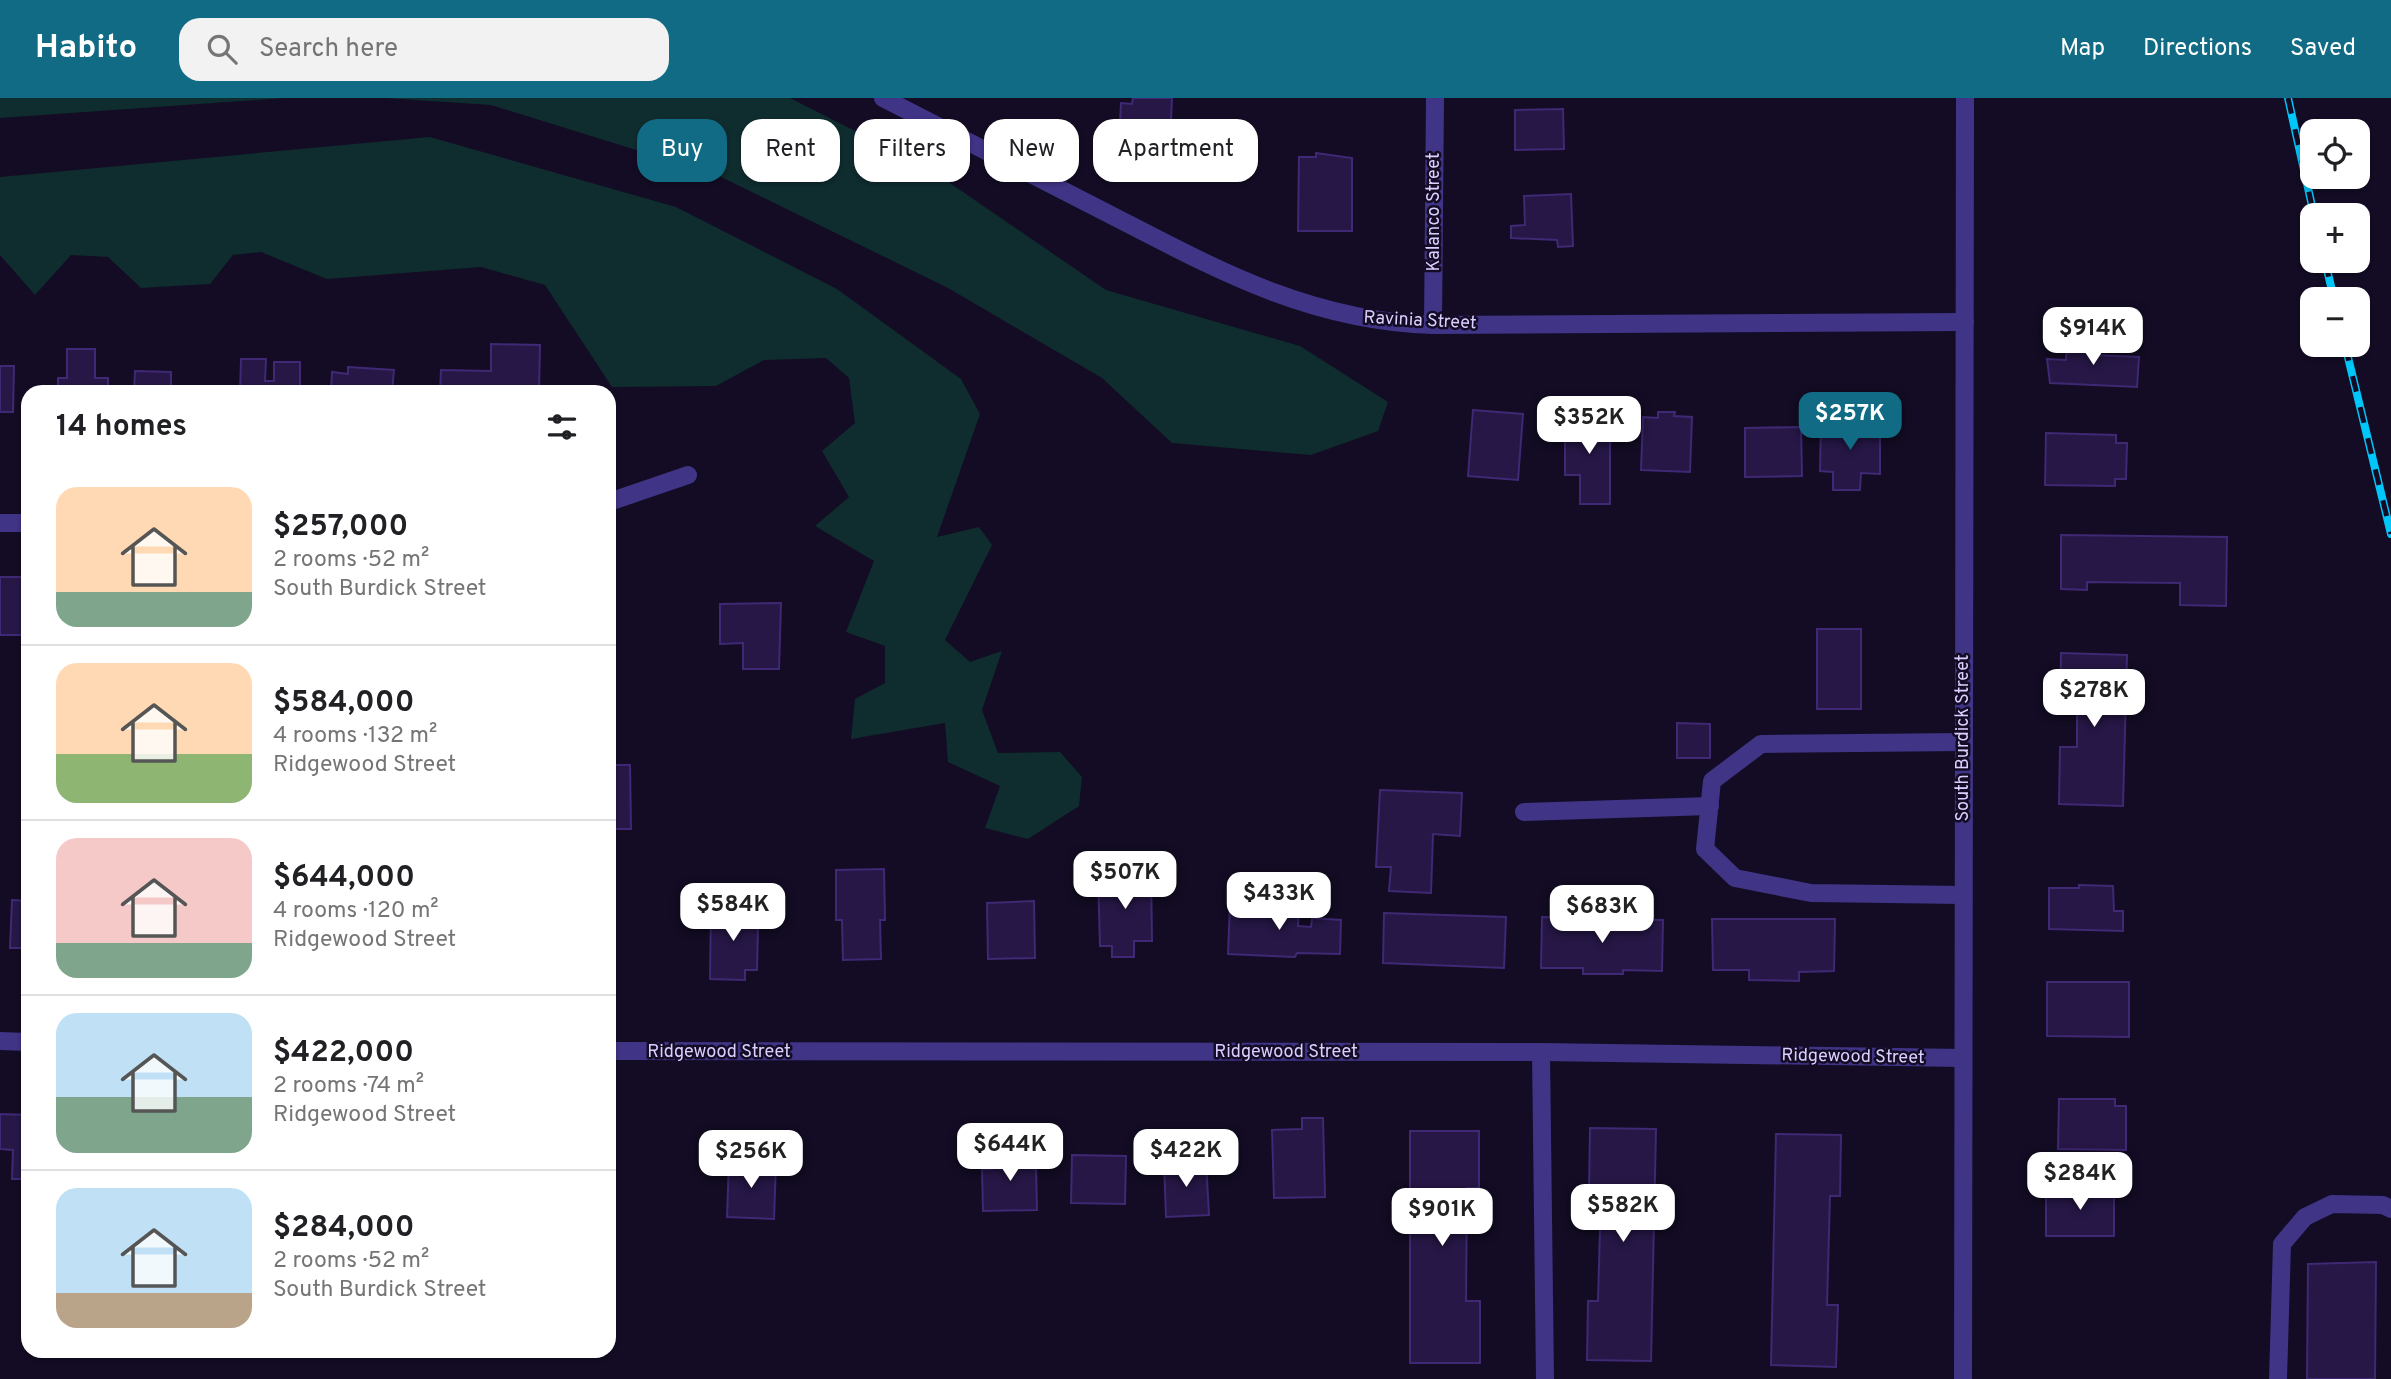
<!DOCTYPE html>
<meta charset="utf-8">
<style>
:root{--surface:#fff;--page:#f2f2f2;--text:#202124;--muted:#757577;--line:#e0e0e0;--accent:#126b84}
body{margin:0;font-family:Overpass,sans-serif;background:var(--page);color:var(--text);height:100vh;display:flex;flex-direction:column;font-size:26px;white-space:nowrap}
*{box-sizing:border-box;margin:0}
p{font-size:23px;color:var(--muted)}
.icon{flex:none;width:38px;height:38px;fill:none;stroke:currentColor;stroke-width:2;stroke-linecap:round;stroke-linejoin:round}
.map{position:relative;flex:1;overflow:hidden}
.details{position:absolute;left:21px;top:287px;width:595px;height:973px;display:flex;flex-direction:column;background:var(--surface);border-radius:21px;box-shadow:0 2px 5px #0004}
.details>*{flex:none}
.banner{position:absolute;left:637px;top:21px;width:665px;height:63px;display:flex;gap:14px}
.tools{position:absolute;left:2300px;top:21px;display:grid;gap:14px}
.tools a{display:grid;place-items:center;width:70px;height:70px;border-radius:14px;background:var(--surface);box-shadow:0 2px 5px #0004;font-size:35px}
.price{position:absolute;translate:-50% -60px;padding:0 16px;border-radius:14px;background:#fff;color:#222;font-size:23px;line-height:46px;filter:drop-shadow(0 2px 4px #0008)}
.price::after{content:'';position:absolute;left:50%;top:42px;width:21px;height:16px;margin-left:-10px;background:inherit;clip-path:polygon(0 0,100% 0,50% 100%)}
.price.on{background:var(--accent);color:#fff}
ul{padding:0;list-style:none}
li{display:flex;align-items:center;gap:21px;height:175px;padding:0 35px}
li+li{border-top:2px solid var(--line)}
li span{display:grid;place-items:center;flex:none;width:196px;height:140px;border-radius:21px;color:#555}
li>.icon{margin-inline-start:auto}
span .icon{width:84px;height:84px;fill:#fffc;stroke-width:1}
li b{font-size:30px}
h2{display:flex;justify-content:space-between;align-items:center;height:84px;padding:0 35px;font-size:30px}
.pill{padding:0 24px;border-radius:21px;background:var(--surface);box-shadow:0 2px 5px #0004;font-size:24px;line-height:63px}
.pill.on{background:var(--accent);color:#fff}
header{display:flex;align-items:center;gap:42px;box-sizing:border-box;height:98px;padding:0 35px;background:var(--accent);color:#fff}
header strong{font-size:33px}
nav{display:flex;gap:38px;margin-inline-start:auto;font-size:24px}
.search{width:490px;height:63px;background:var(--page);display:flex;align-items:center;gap:18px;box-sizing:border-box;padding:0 24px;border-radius:21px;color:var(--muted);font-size:26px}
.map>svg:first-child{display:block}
</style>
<header>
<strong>Habito</strong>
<div class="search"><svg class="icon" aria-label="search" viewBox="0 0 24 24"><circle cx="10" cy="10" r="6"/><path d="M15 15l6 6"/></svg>Search here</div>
<nav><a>Map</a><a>Directions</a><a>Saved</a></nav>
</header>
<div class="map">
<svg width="2391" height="1281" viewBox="0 0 2391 1281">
<rect width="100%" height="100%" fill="#130c24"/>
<g fill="#0f2c2e">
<polygon points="0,0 286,0 0,20"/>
<polygon points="385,0 790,0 928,70 1106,192 1300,248 1388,304 1378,333 1311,357 1172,345 1102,280 948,190 717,77 491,7"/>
<polygon points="430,39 676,109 837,191 961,281 980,316 937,439 979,429 992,447 945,542 970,564 1002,553 982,612 998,655 1060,654 1082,679 1079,708 1028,741 985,730 1000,688 948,664 945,625 851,641 855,601 885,585 885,548 846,534 874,463 815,428 849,399 822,353 855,325 849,280 826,260 764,262 716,288 612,289 545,187 481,169 327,181 261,154 233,157 210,186 141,190 108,159 71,157 35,197 0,157 0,79"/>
</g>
<g fill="#261746" stroke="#3f2874" stroke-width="2">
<polygon points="1133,0 1172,0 1170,45 1107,42 1108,24 1120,24 1121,5 1132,6"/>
<polygon points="1563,11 1564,51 1515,52 1515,12"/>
<polygon points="1316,55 1352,60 1352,133 1298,133 1299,59 1316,59"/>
<polygon points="1571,96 1573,148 1558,149 1557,142 1511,140 1511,128 1525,127 1524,98"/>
<polygon points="2067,240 2094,241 2094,257 2139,259 2137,289 2050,285 2047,261 2066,262"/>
<polygon points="491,246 540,247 539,292 440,294 441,272 491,273"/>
<polygon points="67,251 95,251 95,280 108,280 108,291 127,291 127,294 58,294 58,280 67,280"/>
<polygon points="241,261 266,261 265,283 274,283 274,264 300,264 300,294 240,294"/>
<polygon points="0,268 14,268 13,314 0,314"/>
<polygon points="348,269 394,272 392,294 331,294 332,274 348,276"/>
<polygon points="135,273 171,274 171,294 134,294"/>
<polygon points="1473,312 1523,316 1518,382 1468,378"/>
<polygon points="1577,314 1591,314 1591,319 1610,319 1610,406 1580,406 1580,377 1565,377 1565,322 1577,322"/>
<polygon points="1658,314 1675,314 1674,318 1692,319 1690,374 1641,372 1643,319 1658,320"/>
<polygon points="1821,322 1880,324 1880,376 1861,375 1860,392 1833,392 1833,374 1820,373"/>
<polygon points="1801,329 1802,378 1745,379 1745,330"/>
<polygon points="2046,335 2116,337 2116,345 2127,345 2126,381 2115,381 2115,388 2045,387"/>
<polygon points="2061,437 2227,439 2226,508 2180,507 2180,485 2087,484 2087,492 2061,491"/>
<rect x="0" y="479" width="23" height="58"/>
<polygon points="781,505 779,571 743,571 743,545 720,546 720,506"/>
<rect x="1817" y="531" width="44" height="80"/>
<polygon points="2061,555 2127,557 2123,708 2059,706 2060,649 2077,649 2077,616 2060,615"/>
<polygon points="1677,625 1710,626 1710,660 1677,660"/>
<polygon points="609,667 630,667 631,731 609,731"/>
<polygon points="1380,692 1462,695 1460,738 1433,736 1431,795 1389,793 1391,769 1376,769"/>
<polygon points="884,771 885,822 880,822 881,861 843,862 842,822 836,822 836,772"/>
<polygon points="1151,775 1152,843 1134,843 1134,859 1112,859 1112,848 1100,848 1098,776"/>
<polygon points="2079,787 2113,788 2114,813 2123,813 2123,833 2049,831 2049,790 2079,790"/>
<polygon points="12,802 28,803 28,850 10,850"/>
<polygon points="1034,803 1035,860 988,861 987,805"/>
<polygon points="1230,805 1299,808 1298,828 1311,829 1312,820 1341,822 1340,856 1297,855 1295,859 1228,856"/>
<polygon points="711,808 752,809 752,830 758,830 757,872 745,872 745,882 710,881"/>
<polygon points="1384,815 1506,819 1504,870 1383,865"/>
<polygon points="1542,819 1663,822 1662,873 1623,872 1623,876 1583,876 1583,870 1541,870"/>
<polygon points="1712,821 1835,821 1834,873 1799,874 1799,883 1749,882 1749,872 1713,872"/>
<polygon points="2047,884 2129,884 2129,939 2047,938"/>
<polygon points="2059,1001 2115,1001 2115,1008 2126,1008 2126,1052 2058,1051"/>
<polygon points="0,1016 28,1017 28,1081 12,1081 13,1052 0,1051"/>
<polygon points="1302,1020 1323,1020 1325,1099 1274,1100 1272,1032 1302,1031"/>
<polygon points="1590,1030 1656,1031 1651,1263 1587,1262 1588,1203 1598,1203 1601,1094 1589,1094"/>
<polygon points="1410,1033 1479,1033 1479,1090 1467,1090 1466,1203 1480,1203 1480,1265 1410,1265"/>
<polygon points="1776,1036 1841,1037 1840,1098 1830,1098 1827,1207 1838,1207 1836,1269 1771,1267"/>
<polygon points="992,1054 1030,1054 1030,1068 1036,1067 1037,1112 983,1113 982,1071 992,1071"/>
<polygon points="1072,1057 1126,1058 1125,1106 1071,1105"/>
<polygon points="1206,1062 1209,1117 1166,1119 1164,1064"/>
<polygon points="729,1063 776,1065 774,1121 727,1119"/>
<rect x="2046" y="1090" width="68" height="48"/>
<polygon points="2376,1164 2375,1281 2307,1281 2308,1166"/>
</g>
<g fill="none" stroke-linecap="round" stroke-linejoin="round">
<g stroke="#403486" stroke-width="18">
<path d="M883 0C957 38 1031 76 1105 114 1214 170 1307 223 1433 227L1965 224"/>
<polyline points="1433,227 1435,0"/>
<polyline points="609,404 688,377"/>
<polyline points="0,425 28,425"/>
<polyline points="1963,644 1761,646 1712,683 1705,751 1735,780 1811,795 1963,797"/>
<polyline points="1524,714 1710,708"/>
<polyline points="0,943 28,944"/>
<polyline points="609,953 1541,954 1963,960"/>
<polyline points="1541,954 1545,1281"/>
<polyline points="1963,1281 1965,0"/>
<polyline points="2278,1281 2282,1146 2305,1119 2332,1106 2383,1107 2391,1111"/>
</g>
<defs>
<g id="rail">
<polyline points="2288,0 2314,117"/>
<polyline points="2325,163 2334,201"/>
<polyline points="2345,247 2391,436"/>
</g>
</defs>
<use href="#rail" stroke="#00c6fa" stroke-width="8"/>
<use href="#rail" stroke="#130c24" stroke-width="5" stroke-dasharray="16" stroke-linecap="butt"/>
</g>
<g text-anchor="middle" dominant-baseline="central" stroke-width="5" stroke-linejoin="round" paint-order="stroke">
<g font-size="18" fill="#dacfff" stroke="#130c24">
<text transform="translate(1434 114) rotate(-90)">Kalanco Street</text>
<text transform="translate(1420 223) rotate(3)">Ravinia Street</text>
<text transform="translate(1963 640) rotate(-90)">South Burdick Street</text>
<text x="719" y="954">Ridgewood Street</text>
<text x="1286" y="954">Ridgewood Street</text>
<text transform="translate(1853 959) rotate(1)">Ridgewood Street</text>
</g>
</g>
</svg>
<div class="tools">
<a><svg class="icon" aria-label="locate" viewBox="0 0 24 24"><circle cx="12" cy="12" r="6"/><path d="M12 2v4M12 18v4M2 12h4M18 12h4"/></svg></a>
<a>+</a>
<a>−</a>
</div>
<b class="price" style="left:2093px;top:269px">$914K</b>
<b class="price on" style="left:1850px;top:354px">$257K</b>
<b class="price" style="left:1589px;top:358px">$352K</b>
<b class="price" style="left:2094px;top:631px">$278K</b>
<b class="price" style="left:1125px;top:813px">$507K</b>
<b class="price" style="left:1279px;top:834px">$433K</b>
<b class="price" style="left:733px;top:845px">$584K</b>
<b class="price" style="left:1602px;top:847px">$683K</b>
<b class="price" style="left:1010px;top:1085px">$644K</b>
<b class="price" style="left:1186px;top:1091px">$422K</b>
<b class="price" style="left:751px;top:1092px">$256K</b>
<b class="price" style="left:2080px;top:1114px">$284K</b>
<b class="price" style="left:1623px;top:1146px">$582K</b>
<b class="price" style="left:1442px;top:1150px">$901K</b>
<div class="banner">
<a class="pill on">Buy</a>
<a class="pill">Rent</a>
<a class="pill">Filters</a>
<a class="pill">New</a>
<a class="pill">Apartment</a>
</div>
<section class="details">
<h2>14 homes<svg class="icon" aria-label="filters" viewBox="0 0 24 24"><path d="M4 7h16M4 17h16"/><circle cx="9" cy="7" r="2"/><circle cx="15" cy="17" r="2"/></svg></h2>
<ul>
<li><span style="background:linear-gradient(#ffd9b3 75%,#7fa58c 0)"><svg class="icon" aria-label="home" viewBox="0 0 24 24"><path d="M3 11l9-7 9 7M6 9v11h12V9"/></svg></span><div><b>$257,000</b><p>2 rooms · 52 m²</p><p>South Burdick Street</p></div></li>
<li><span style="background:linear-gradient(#ffd9b3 65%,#8fb573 0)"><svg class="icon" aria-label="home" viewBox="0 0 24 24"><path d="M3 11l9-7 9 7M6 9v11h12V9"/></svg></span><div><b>$584,000</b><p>4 rooms · 132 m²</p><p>Ridgewood Street</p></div></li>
<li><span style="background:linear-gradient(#f6c9c9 75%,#7fa58c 0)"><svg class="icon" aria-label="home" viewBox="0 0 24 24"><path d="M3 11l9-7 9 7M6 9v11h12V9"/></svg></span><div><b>$644,000</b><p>4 rooms · 120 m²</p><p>Ridgewood Street</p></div></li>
<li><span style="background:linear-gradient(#bfe0f5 60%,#7fa58c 0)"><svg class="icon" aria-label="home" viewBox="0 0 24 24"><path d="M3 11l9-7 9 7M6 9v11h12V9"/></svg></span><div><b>$422,000</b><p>2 rooms · 74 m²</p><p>Ridgewood Street</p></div></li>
<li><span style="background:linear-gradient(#bfe0f5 75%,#b9a48a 0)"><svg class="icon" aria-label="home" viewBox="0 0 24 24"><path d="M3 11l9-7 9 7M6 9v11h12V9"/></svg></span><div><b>$284,000</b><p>2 rooms · 52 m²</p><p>South Burdick Street</p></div></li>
</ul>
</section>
</div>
